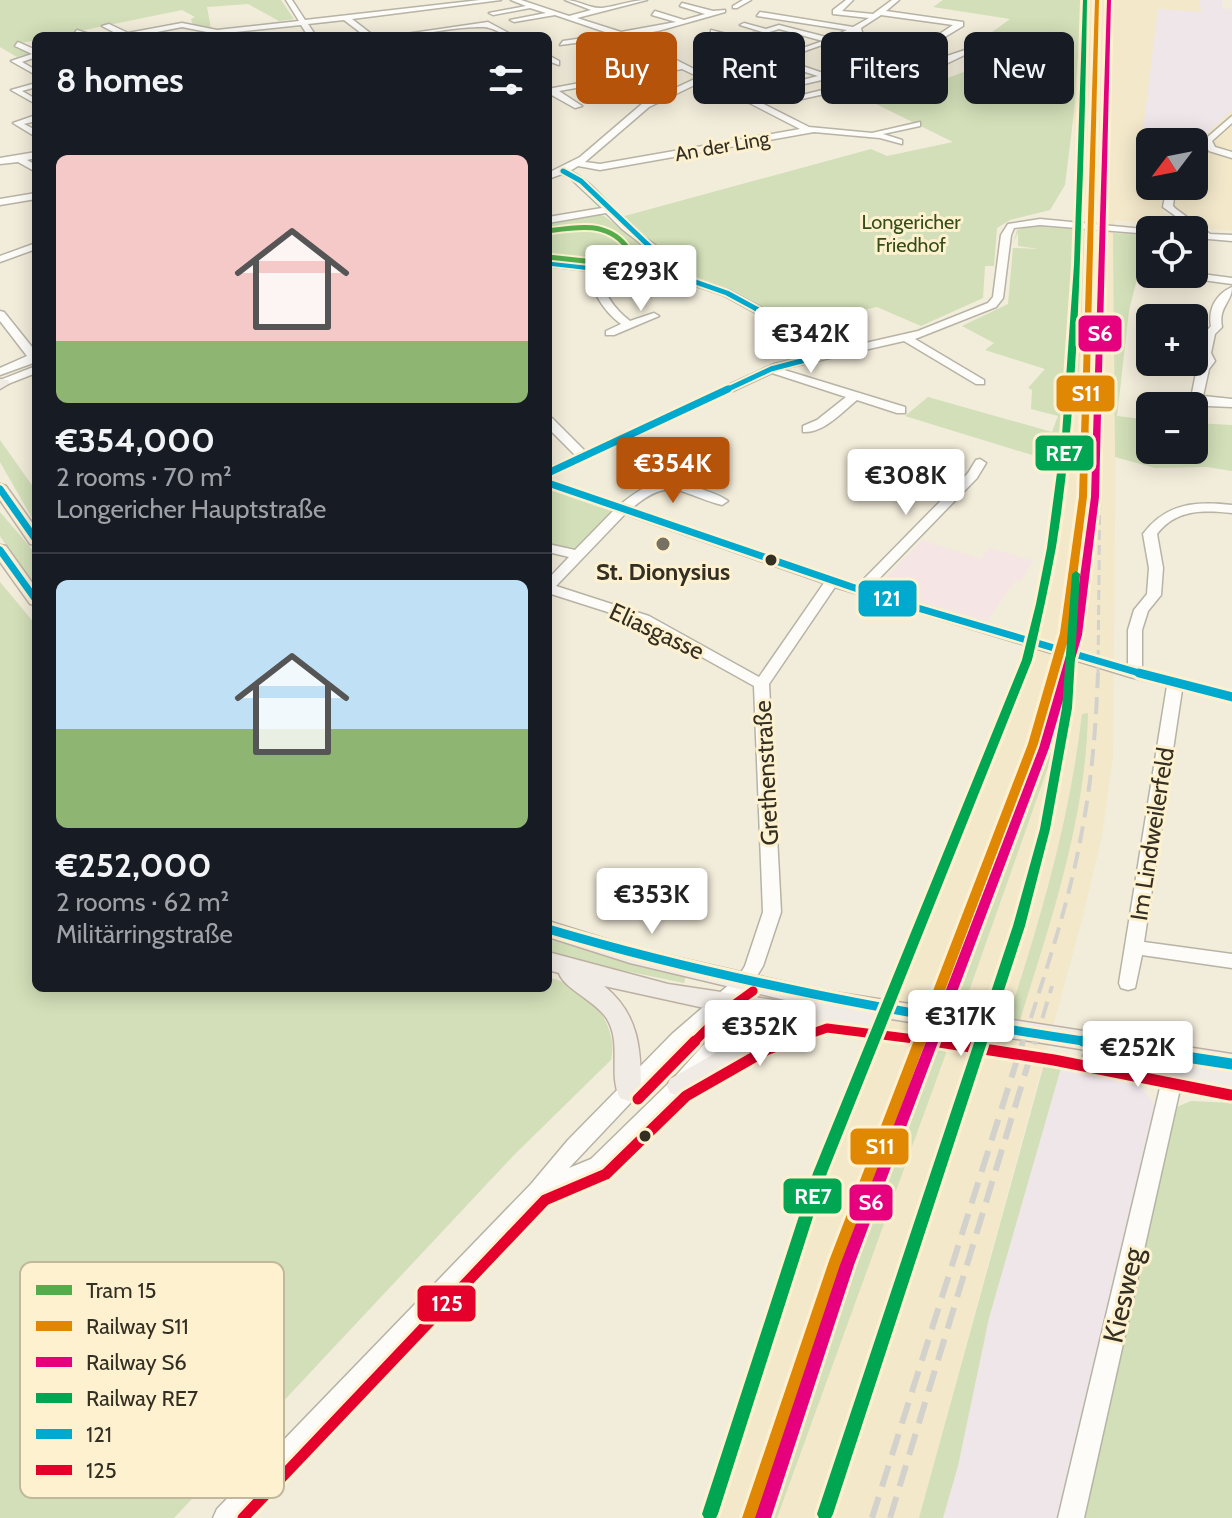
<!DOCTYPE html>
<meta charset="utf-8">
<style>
:root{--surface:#171b24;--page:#20242c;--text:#f1f3f6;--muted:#9ea1a6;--line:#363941;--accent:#b45309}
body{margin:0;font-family:Cabin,sans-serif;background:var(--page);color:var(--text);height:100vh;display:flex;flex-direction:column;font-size:30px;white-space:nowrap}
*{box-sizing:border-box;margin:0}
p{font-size:26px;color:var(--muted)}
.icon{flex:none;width:44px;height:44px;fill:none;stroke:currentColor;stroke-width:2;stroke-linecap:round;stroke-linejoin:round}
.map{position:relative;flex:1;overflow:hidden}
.side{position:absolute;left:32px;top:32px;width:520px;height:960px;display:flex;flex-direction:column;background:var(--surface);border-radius:12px;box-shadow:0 4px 20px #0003}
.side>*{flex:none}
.hud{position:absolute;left:576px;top:32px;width:536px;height:72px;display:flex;gap:16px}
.needle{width:52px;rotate:238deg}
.buttons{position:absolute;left:1136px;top:128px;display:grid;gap:16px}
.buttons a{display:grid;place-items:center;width:72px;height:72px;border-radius:12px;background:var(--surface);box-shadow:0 4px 20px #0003;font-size:40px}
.price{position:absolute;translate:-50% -68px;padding:0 18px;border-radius:8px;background:#fff;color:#222;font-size:26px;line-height:52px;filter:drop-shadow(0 2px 4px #0008)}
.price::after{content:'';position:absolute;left:50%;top:48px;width:24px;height:18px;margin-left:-12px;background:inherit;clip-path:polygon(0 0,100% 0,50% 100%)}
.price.active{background:var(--accent);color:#fff}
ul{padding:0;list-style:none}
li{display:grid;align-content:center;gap:16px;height:424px;padding:0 24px}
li+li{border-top:2px solid var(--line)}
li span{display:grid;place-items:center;height:248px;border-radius:12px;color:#555}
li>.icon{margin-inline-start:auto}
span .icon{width:144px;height:144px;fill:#fffc;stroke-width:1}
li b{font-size:34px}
h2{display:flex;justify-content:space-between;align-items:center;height:96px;padding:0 24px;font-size:34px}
.chip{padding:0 28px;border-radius:12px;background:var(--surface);box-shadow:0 4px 20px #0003;font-size:28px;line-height:72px}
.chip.active{background:var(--accent);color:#fff}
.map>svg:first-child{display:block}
</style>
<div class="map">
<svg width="1232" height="1518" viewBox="0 0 1232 1518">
<rect width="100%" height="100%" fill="#f2ecda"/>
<g fill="#f3e8ca">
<polygon points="1082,0 1199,0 1202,12 1158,9 1143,132 1144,158 1150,159 1150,186 1167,186 1162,199 1163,212 1193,228 1116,220 1114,224 1116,416 1113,756 1102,836 1082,920 919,1518 702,1518 794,1245 1005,737 1031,662 1054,578 1067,499 1079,368 1085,230 1074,229 1074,112"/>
<polygon points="1232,110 1232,231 1213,229 1186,218 1173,208 1176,186 1194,186 1194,151 1198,148 1199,141"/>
</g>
<g fill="#efe6ea">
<polygon points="1199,0 1223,0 1222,8 1232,9 1232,110 1199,141 1143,132 1158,9 1201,12"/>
<polygon points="1063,1061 1126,1078 1141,1086 1157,1108 1062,1518 943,1518 958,1466 989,1318"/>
</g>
<polygon fill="#f5e5e4" points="922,540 981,559 989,548 1033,561 1021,581 1016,580 987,621 876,589"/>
<g fill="#d2dfb8">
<polygon points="0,0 281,0 294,19 279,21 248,4 207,7 211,29 193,25 191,19 195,17 182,10 55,36 36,36 36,40 16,44 31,53 17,57 0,47"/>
<polygon points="943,0 1082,0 1074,112 1065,185 1050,210 1010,220 997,228 994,266 985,266 983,298 921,326 877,307 798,325 733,290 677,270 674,264 678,261 621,217 871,149 887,156 953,142 876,104 935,89 929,85 1001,58 969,49 1010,19 933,7"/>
<polygon points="598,214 604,216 655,254 624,254 585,261 548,257 548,225"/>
<polygon points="1031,226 1085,230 1079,368 1070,452 1052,434 1055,462 905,416 928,397 1052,432 1058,416 1031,409 1032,390 1028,388 1045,369 985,350 994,343 962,326 1008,304 1013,248 1039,249 1018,246 1018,232 1013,244 1017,230"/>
<polygon points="1113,233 1148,235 1129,311 1117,416 1150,420 1150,450 1194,450 1194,423 1232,425 1232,471 1207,467 1155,468 1115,457"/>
<polygon points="0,440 36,491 36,525 0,462"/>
<polygon points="548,489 611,511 611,513 573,550 548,545"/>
<polygon points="0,512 36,554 36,590 0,536"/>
<path d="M1083 560 1080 634 1067 713 962 1011 939 1008C992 865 1053 724 1078 573Z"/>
<path d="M0 582 36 625V988H548V977C556 980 566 982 572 986 597 1000 618 1031 611 1060L514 1155 174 1518H0Z"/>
<path d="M1088 713C1086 818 1051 921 1020 1020L1008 1018C1041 919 1070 818 1082 714Z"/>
<polygon points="548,939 686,976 684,983 577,961 548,951"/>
<polygon points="926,1041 949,1045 777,1518 758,1518 787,1423"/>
<polygon points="1046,1057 1063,1061 989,1318 958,1466 943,1518 919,1518"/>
<polygon points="1191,1101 1232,1103 1232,1518 1075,1518 1172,1109"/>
</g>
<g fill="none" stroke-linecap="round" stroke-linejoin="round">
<defs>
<g id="minor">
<polygon points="286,0 292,0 305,20 480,0 501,0 352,19 374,36 365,36 344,20 308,24 316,36 308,36 301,25 217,34 182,27 137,36 121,36 102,26 109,24 128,33 182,23 217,30 299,21"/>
<path d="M511 0H521L569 16 591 10 565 0C578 0 590 9 602 8 618 6 632 0 647 0L577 18 621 32 676 22 652 15 655 11 684 20 705 14 680 6 682 3 713 11 725 10V12L658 31 629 36 706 75 795 50 754 37 738 41 711 34V30L738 37 754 33 803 48 823 41 779 29 766 33 740 25 744 23 766 29 779 25 830 38 847 30 757 16 760 12 853 27 869 18 833 14V10L846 0H853L842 11 873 14 892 0H899L886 11 963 22V26L938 41 935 37 953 25 881 15 861 28 862 32 848 36 941 58 971 48 975 50 948 63 900 77 897 73 934 61 912 55 870 69 867 65 903 53 880 48 849 58 846 54 872 46 842 38 782 59 864 87V91L851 88 802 99V95L843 85 826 79 783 89V85L818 76 802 71 730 87 809 127 872 133 920 122V126L883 134 902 140V144L880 138 814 132 600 170 578 166 570 171C594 182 610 208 630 226 644 239 662 246 672 263L667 266C649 260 635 257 618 268L687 276 731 291 839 349 918 331 988 303 993 297 1001 235 1008 224 1040 219 1154 230H1150V234L1040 225 1014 228 1011 235 1003 298 996 307 915 339 984 380V384H976L904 341 781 369 905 407V413H897L857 400C841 413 824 433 803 432V426L817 420 846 397 772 373 548 477V468L576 456 548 428V417L552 418 585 451 774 364 827 352 723 295 685 282 600 272C603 293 613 308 630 321L654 313 659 316 614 335H606V331L621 324C604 311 592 293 590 271L548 266V260L607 267 629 256H657L622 229 606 213 548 223V217L602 208 569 177 562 174 548 179V173L580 157 643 103 699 77 682 69 559 91 582 106 575 108 548 93V89L675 65 620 37 560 45 563 41 611 34 555 15 514 22 510 20 546 13 530 8 493 15 489 13 526 6ZM774 61 794 68 724 84 712 78ZM705 80 800 129 600 164 585 162 649 107Z"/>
<polygon points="743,0 751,0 737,8 733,8 733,6"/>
<path d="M488 22 514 36C502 36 494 27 483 27 453 26 423 36 392 36Z"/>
<polygon points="77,30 89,34 90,36 74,34"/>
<polygon points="18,42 36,50 36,57 22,62 36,70 36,75 11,61 32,54 15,46"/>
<polygon points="548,55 559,61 559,65 548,61"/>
<polygon points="36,83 36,87 22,91 36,99 36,104 11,90"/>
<polygon points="36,115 36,121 24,124 36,130 36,137 13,123"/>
<polygon points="1232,116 1232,123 1212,141 1215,147 1232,152 1232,158 1209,151 1203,141"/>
<polygon points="36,152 36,158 27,160 36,165 36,172 18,162 0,164 0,158"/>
<polygon points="1167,186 1175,188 1173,206 1176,209 1210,234 1232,235 1232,241 1197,238 1195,236 1199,233 1163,207"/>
<polygon points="36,193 36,199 0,205 0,199"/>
<polygon points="36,243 36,249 0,262 0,256"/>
<polygon points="1149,267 1150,273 1145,272 1144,270"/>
<polygon points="1194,273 1232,278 1232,284 1180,277 1175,274"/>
<path d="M1232 287C1232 303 1218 306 1222 327L1215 334 1211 353 1215 361 1209 369 1203 396 1232 399V407L1208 406 1191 398 1197 368 1203 361 1199 353 1205 333 1211 326C1208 309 1216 294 1232 287Z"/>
<polygon points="0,311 4,312 36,352 36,362 0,375 0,368 27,356 0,321"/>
<polygon points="36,366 36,373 0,387 0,380"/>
<path d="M980 459 986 463 977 478 869 589 1128 667V630L1134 610 1147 594 1149 568 1143 534C1166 503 1196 501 1232 505V513C1203 510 1176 509 1157 534L1163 568 1161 595 1148 611 1142 630V671L1232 692V702L1182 690 1144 942 1232 954V968L1142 955 1135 988 1128 990 1121 988 1119 983 1167 686 1130 677 835 587 769 684 781 912 763 966 749 989 754 991C758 998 759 1006 755 1013L686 1092 605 1171 546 1196 243 1518H213L217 1509 531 1184 568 1140 672 1034 739 976 745 966 763 912 754 686 639 622 548 593V579L569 557 548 552V544L575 550 614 510 548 487V479L621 504C649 481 664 476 699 488 709 492 720 495 728 501L722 505C680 494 671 475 632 508L858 585 968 473 976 460ZM625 514 824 583 759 677 649 616 556 586ZM738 999V1006L672 1080 591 1159 569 1168 686 1044Z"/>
<polygon points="1174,1063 1181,1065 1184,1071 1084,1518 1058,1518 1164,1071 1167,1065"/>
</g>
<g id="major">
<polygon points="0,379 8,380 10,383 0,389"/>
<polygon points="0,484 6,486 36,528 36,545 30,544 0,500"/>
<polygon points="0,545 6,546 36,588 36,605 30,604 0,562"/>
<path d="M548 921 631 947 820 990 1232 1054V1093L1095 1066 1086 1063 1083 1056 1086 1050 885 1018 882 1026 874 1029 826 1025 772 1045 679 1096 670 1093 667 1086 670 1079 754 1031 785 1021 709 1009 604 986C639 1014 641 1049 641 1091L638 1098 629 1101 620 1098C608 1075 622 1043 607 1019 596 1001 564 989 559 973L548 970V952L668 984 806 1005 630 963 548 937Z"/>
</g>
</defs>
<use href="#minor" stroke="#b7b3a5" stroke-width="3"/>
<use href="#major" stroke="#bcb0a2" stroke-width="3"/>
<use href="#minor" fill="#fdfcf9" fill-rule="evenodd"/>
<use href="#major" fill="#f1ebe5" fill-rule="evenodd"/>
<polyline stroke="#d3d1cc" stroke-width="2" stroke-dasharray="8 4" stroke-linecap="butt" points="1103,171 1105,0"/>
<polyline stroke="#d3d1cc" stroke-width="3" stroke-dasharray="10 5" stroke-linecap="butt" points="1098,675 1103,169"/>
<g stroke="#d3d1cc" stroke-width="4" stroke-dasharray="17 9" stroke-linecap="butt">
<path d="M1023 1043C1045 973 1069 904 1082 831 1092 779 1096 726 1098 673"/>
<polyline points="1035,1043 1052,986"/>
</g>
<g stroke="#d3d1cc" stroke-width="6" stroke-dasharray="22 11" stroke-linecap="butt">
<polyline points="872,1518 1023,1041"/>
<polyline points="890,1518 1035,1041"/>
</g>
<defs>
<g id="bus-1-far3">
<polyline points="563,171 581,181 667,263"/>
<polyline points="548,263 687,279 727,293 836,352"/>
<polyline points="724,391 771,369 836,352"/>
</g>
<g id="bus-1-far2">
<polyline points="548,473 728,389"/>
<polyline points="548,483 887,599 1146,675"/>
<polyline points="0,489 36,540"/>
<polyline points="0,550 36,600"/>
</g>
<g id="bus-1-far1">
<polyline points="1139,673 1232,697"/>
<path d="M548 929C728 982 911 1015 1096 1043"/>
</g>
<polyline id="bus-1" points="1083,1041 1232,1064"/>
<g id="bus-2-far1">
<polyline points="693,1043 724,1012 753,991"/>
<polyline points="784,1043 827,1028 946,1043"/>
</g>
<g id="bus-2">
<polyline points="933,1041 1054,1060 1230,1095"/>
<polyline points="638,1099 695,1041"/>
<polyline points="243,1518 545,1200 606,1174 686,1096 768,1049 790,1041"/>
</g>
</defs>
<use href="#bus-1-far3" stroke="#fdf1d0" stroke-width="9"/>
<use href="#bus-1-far2" stroke="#fdf1d0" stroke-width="12"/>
<use href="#bus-1-far1" stroke="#fdf1d0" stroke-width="15"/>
<use href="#bus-1" stroke="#fdf1d0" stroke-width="17"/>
<use href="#bus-2-far1" stroke="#fdf1d0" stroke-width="15"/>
<use href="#bus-2" stroke="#fdf1d0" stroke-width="17"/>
<use href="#bus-1-far3" stroke="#00a9ce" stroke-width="5"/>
<use href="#bus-1-far2" stroke="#00a9ce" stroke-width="7"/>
<use href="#bus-1-far1" stroke="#00a9ce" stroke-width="9"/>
<use href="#bus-1" stroke="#00a9ce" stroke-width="11"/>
<use href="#bus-2-far1" stroke="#e4002b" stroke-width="9"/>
<use href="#bus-2" stroke="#e4002b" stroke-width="11"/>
<defs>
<polygon id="rail-1" points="1095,0 1099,0 1087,497 1070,633 1038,744 843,1261 758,1518 742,1518 829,1261 1028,744 1060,633 1079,497"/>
<polygon id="rail-2" points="1107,0 1111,0 1099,497 1082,635 1049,748 854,1265 771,1518 755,1518 840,1265 1039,748 1072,635 1091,497"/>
<g id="rail-3">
<path d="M1083 0H1087C1086 75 1084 150 1081 225 1078 333 1073 441 1056 547 1049 585 1041 622 1032 660L827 1173 718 1514 716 1518H704L702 1514 813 1173 1022 660 1036 604 1047 548 1062 435 1074 265Z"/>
<polygon points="1076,571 1080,574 1072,708 1050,829 1025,926 833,1514 831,1518 819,1518 817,1514 1013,926 1040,829 1062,708 1072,574"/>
</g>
</defs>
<use href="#rail-1" stroke="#fdf1d0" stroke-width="6"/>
<use href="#rail-2" stroke="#fdf1d0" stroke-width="6"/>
<use href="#rail-3" stroke="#fdf1d0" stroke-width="6"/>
<use href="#rail-1" fill="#e08804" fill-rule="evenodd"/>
<use href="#rail-2" fill="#e6007e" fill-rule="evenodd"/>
<use href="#rail-3" fill="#00a651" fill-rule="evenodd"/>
<defs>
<path id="tram-1" d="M548 231C576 227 606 221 626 246L621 253 585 261 548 257"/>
</defs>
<use href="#tram-1" stroke="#fdf1d0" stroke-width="9"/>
<use href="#tram-1" stroke="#54ad4b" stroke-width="5"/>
</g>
<circle fill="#767163" stroke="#fdf1d0" stroke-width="3" cx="663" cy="544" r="8"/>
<g fill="#342f23" stroke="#fdf1d0" stroke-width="3">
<circle cx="771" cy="560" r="7"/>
<circle cx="645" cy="1136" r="7"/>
</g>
<g text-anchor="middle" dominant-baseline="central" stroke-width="6" stroke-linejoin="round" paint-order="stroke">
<g font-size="20" fill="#342f23" stroke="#fdf1d0">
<text transform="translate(722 146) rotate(-10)">An der Ling</text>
</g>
<g font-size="20" fill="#354e16" stroke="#fdf1d0">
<text x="911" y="222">Longericher<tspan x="911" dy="23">Friedhof</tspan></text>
</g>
<g font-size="24" font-weight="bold" fill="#342f23" stroke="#fdf1d0">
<text x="663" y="571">St. Dionysius</text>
</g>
<g font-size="24" fill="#342f23" stroke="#fdf1d0">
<text transform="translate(657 631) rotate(25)">Eliasgasse</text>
<text transform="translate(766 773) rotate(-93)">Grethenstraße</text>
<text transform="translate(1152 834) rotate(-81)">Im Lindweilerfeld</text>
</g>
<g font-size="28" fill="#342f23" stroke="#fdf1d0">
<text transform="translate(1123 1295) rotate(-77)">Kiesweg</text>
</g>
</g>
<rect x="20" y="1262" width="264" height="236" rx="12" fill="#fdf1d0" stroke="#c1b79c" stroke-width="2"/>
<rect x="36" y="1285" width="36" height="10" fill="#54ad4b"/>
<rect x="36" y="1321" width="36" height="10" fill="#e08804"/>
<rect x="36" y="1357" width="36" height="10" fill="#e6007e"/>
<rect x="36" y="1393" width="36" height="10" fill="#00a651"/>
<rect x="36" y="1429" width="36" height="10" fill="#00a9ce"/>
<rect x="36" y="1465" width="36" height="10" fill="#e4002b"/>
<g font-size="22" fill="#342f23">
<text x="86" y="1298">Tram 15</text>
<text x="86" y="1334">Railway S11</text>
<text x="86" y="1370">Railway S6</text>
<text x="86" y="1406">Railway RE7</text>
<text x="86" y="1442">121</text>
<text x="86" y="1478">125</text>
</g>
<g stroke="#fdf1d0" stroke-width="3">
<rect x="1077" y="314" width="46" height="39" rx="8" fill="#e6007e"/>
<rect x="1055" y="374" width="61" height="39" rx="8" fill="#e08804"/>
<rect x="1034" y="434" width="61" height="38" rx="8" fill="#00a651"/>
<rect x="857" y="579" width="61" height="39" rx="8" fill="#00a9ce"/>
<rect x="849" y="1127" width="61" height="39" rx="8" fill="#e08804"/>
<rect x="782" y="1177" width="61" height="38" rx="8" fill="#00a651"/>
<rect x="848" y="1183" width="46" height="39" rx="8" fill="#e6007e"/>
<rect x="416" y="1284" width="61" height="39" rx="8" fill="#e4002b"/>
</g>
<g font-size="22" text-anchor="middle" font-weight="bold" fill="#fff">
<text x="1100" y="341">S6</text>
<text x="1086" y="401">S11</text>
<text x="1064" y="461">RE7</text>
<text x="887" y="606">121</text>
<text x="880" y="1154">S11</text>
<text x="813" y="1204">RE7</text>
<text x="871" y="1210">S6</text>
<text x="447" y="1311">125</text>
</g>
</svg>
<div class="buttons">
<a><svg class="needle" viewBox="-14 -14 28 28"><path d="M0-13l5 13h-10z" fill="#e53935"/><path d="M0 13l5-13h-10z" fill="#9ea1a6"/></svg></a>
<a><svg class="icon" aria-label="locate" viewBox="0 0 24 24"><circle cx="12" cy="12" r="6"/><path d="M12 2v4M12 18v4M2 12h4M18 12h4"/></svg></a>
<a>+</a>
<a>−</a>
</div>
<b class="price" style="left:641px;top:313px">€293K</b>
<b class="price" style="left:811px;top:375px">€342K</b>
<b class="price active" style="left:673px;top:505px">€354K</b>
<b class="price" style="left:906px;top:517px">€308K</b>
<b class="price" style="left:652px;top:936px">€353K</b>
<b class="price" style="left:961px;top:1058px">€317K</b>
<b class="price" style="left:760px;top:1068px">€352K</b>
<b class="price" style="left:1138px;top:1089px">€252K</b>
<div class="hud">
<a class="chip active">Buy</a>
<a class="chip">Rent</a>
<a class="chip">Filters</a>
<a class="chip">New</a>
</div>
<section class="side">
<h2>8 homes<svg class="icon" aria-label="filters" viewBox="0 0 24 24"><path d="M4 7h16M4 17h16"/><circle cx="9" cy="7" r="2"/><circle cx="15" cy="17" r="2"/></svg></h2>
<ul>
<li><span style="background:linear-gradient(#f6c9c9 75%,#8fb573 0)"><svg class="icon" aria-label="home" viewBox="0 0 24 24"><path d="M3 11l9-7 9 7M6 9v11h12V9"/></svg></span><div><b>€354,000</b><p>2 rooms · 70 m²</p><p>Longericher Hauptstraße</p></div></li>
<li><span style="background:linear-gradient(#bfe0f5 60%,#8fb573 0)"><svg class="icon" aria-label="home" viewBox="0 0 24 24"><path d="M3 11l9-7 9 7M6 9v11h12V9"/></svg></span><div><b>€252,000</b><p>2 rooms · 62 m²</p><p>Militärringstraße</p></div></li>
</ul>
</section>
</div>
